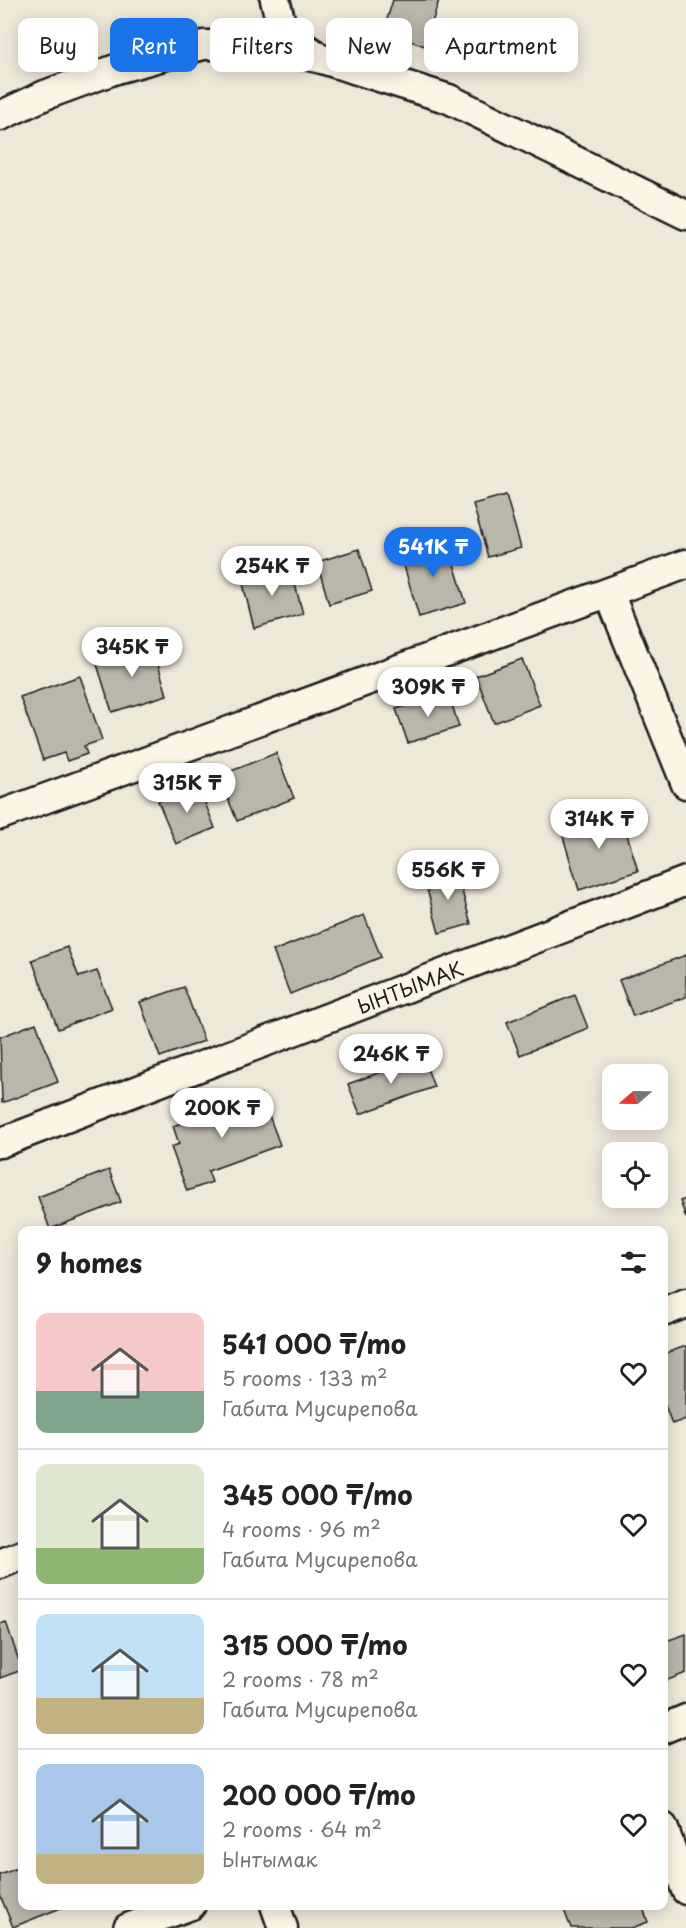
<!DOCTYPE html>
<meta charset="utf-8">
<style>
:root{--surface:#fff;--page:#f6f6f6;--text:#222;--muted:#767676;--line:#e0e0e0;--accent:#1a73e8}
body{margin:0;font-family:"Playpen Sans",sans-serif;background:var(--page);color:var(--text);height:100vh;display:flex;flex-direction:column;font-size:22px;white-space:nowrap}
*{box-sizing:border-box;margin:0}
p{font-size:20px;color:var(--muted)}
.icon{flex:none;width:33px;height:33px;fill:none;stroke:currentColor;stroke-width:2;stroke-linecap:round;stroke-linejoin:round}
.map{position:relative;flex:1;overflow:hidden}
.sheet{position:absolute;left:18px;top:1226px;width:650px;height:684px;display:flex;flex-direction:column;background:var(--surface);border-radius:12px;box-shadow:0 3px 15px #0003}
.sheet>*{flex:none}
.banner{position:absolute;left:18px;top:18px;width:651px;height:54px;display:flex;gap:12px}
.needle{width:39px;rotate:250deg}
.buttons{position:absolute;left:602px;top:1064px;display:grid;gap:12px}
.buttons a{display:grid;place-items:center;width:66px;height:66px;border-radius:12px;background:var(--surface);box-shadow:0 3px 15px #0003;font-size:30px}
.price{position:absolute;translate:-50% -51px;padding:0 14px;border-radius:21px;background:#fff;color:#222;font-size:20px;line-height:39px;filter:drop-shadow(0 2px 3px #0008)}
.price::after{content:'';position:absolute;left:50%;top:36px;width:18px;height:14px;margin-left:-9px;background:inherit;clip-path:polygon(0 0,100% 0,50% 100%)}
.price.active{background:var(--accent);color:#fff}
ul{padding:0;list-style:none}
li{display:flex;align-items:center;gap:18px;height:150px;padding:0 18px}
li+li{border-top:2px solid var(--line)}
li span{display:grid;place-items:center;flex:none;width:168px;height:120px;border-radius:12px;color:#555}
li>.icon{margin-inline-start:auto}
span .icon{width:72px;height:72px;fill:#fffc;stroke-width:1}
li b{font-size:26px}
h2{display:flex;justify-content:space-between;align-items:center;height:72px;padding:0 18px;font-size:26px}
.tag{padding:0 21px;border-radius:12px;background:var(--surface);box-shadow:0 3px 15px #0003;font-size:21px;line-height:54px}
.tag.active{background:var(--accent);color:#fff}
.map>svg:first-child{display:block}
</style>
<div class="map">
<svg width="686" height="1928" viewBox="0 0 686 1928">
<rect width="100%" height="100%" fill="#eee8d9"/>
<filter id="ink" filterUnits="userSpaceOnUse"><feTurbulence type="fractalNoise" baseFrequency=".0167" numOctaves="2"/><feDisplacementMap in="SourceGraphic" scale="12" xChannelSelector="R" yChannelSelector="G"/><feConvolveMatrix kernelMatrix="1 2 1 2 8 2 1 2 1" color-interpolation-filters="sRGB"/></filter>
<g filter="url(#ink)">
<g fill="#bab6aa" stroke="#1c1c1c" stroke-width="1.5">
<polygon points="393,0 439,0 425,46 383,32"/>
<polygon points="506,495 521,548 488,557 473,504"/>
<polygon points="446,538 466,603 419,617 400,552"/>
<polygon points="359,549 372,591 329,604 317,562"/>
<polygon points="290,566 303,614 254,628 242,580"/>
<polygon points="152,644 167,695 112,712 96,661"/>
<polygon points="522,659 540,705 494,723 476,676"/>
<polygon points="80,676 102,740 84,746 87,754 67,761 64,753 43,760 20,697"/>
<polygon points="448,692 459,727 408,743 396,709"/>
<polygon points="276,753 294,798 237,821 219,776"/>
<polygon points="198,785 215,828 176,844 158,801"/>
<polygon points="620,811 638,871 579,890 561,830"/>
<polygon points="456,869 471,924 439,933 424,878"/>
<polygon points="364,915 381,957 290,994 273,951"/>
<polygon points="67,947 79,977 97,971 112,1008 58,1029 32,960"/>
<polygon points="686,955 686,997 633,1016 619,980"/>
<polygon points="184,987 204,1041 160,1057 140,1002"/>
<polygon points="575,995 588,1028 520,1055 507,1022"/>
<polygon points="36,1023 58,1082 2,1103 0,1037"/>
<polygon points="423,1057 434,1087 360,1114 348,1084"/>
<polygon points="261,1094 280,1145 208,1171 212,1182 187,1191 171,1147 179,1144 173,1126"/>
<polygon points="109,1170 121,1202 50,1229 38,1197"/>
<polygon points="686,1199 686,1218 680,1201"/>
<polygon points="686,1346 686,1419 672,1424 663,1400 663,1354"/>
<polygon points="6,1622 22,1670 0,1678 0,1624"/>
<polygon points="686,1634 686,1673 663,1682 663,1642"/>
<polygon points="22,1866 22,1905 68,1905 13,1927 0,1895 0,1875"/>
<polygon points="562,1905 642,1905 648,1922 632,1928 571,1928"/>
</g>
<g fill="none" stroke-linecap="round" stroke-linejoin="round">
<defs>
<g id="minor">
<polyline points="275,0 284,34 313,53"/>
<polyline points="0,116 45,95 116,69 203,45 259,45 322,59 449,99 686,215"/>
<polyline points="609,593 686,784"/>
<polyline points="0,815 686,564"/>
<polyline points="0,1143 686,881"/>
<polyline points="663,1312 686,1303"/>
<polyline points="0,1564 22,1555"/>
<polyline points="663,1729 686,1719"/>
<polyline points="663,1827 686,1890"/>
<polyline points="275,1905 283,1928"/>
<polyline points="128,1928 191,1905"/>
</g>
</defs>
<use href="#minor" stroke="#1c1c1c" stroke-width="33"/>
<use href="#minor" stroke="#fcf5e5" stroke-width="28"/>
</g>
</g>
<g text-anchor="middle" dominant-baseline="central" stroke-width="4.5" stroke-linejoin="round" paint-order="stroke">
<g font-size="20" fill="#1c1c1c" stroke="#fcf5e5">
<text transform="translate(410 987) rotate(-21)">ЫНТЫМАК</text>
</g>
</g>
</svg>
<div class="buttons">
<a><svg class="needle" viewBox="-14 -14 28 28"><path d="M0-13l5 13h-10z" fill="#e53935"/><path d="M0 13l5-13h-10z" fill="#767676"/></svg></a>
<a><svg class="icon" aria-label="locate" viewBox="0 0 24 24"><circle cx="12" cy="12" r="6"/><path d="M12 2v4M12 18v4M2 12h4M18 12h4"/></svg></a>
</div>
<b class="price active" style="left:433px;top:578px">541K ₸</b>
<b class="price" style="left:272px;top:597px">254K ₸</b>
<b class="price" style="left:132px;top:678px">345K ₸</b>
<b class="price" style="left:428px;top:718px">309K ₸</b>
<b class="price" style="left:187px;top:814px">315K ₸</b>
<b class="price" style="left:599px;top:850px">314K ₸</b>
<b class="price" style="left:448px;top:901px">556K ₸</b>
<b class="price" style="left:391px;top:1085px">246K ₸</b>
<b class="price" style="left:222px;top:1139px">200K ₸</b>
<div class="banner">
<a class="tag">Buy</a>
<a class="tag active">Rent</a>
<a class="tag">Filters</a>
<a class="tag">New</a>
<a class="tag">Apartment</a>
</div>
<section class="sheet">
<h2>9 homes<svg class="icon" aria-label="filters" viewBox="0 0 24 24"><path d="M4 7h16M4 17h16"/><circle cx="9" cy="7" r="2"/><circle cx="15" cy="17" r="2"/></svg></h2>
<ul>
<li><span style="background:linear-gradient(#f6c9c9 65%,#7fa58c 0)"><svg class="icon" aria-label="home" viewBox="0 0 24 24"><path d="M3 11l9-7 9 7M6 9v11h12V9"/></svg></span><div><b>541 000 ₸/mo</b><p>5 rooms · 133 m²</p><p>Габита Мусирепова</p></div><svg class="icon" aria-label="heart" viewBox="0 0 24 24"><path d="M12 20l-8-8c-3-5 5-10 8-4 3-6 11-1 8 4z"/></svg></li>
<li><span style="background:linear-gradient(#dfe7d0 70%,#8fb573 0)"><svg class="icon" aria-label="home" viewBox="0 0 24 24"><path d="M3 11l9-7 9 7M6 9v11h12V9"/></svg></span><div><b>345 000 ₸/mo</b><p>4 rooms · 96 m²</p><p>Габита Мусирепова</p></div><svg class="icon" aria-label="heart" viewBox="0 0 24 24"><path d="M12 20l-8-8c-3-5 5-10 8-4 3-6 11-1 8 4z"/></svg></li>
<li><span style="background:linear-gradient(#bfe0f5 70%,#c2b280 0)"><svg class="icon" aria-label="home" viewBox="0 0 24 24"><path d="M3 11l9-7 9 7M6 9v11h12V9"/></svg></span><div><b>315 000 ₸/mo</b><p>2 rooms · 78 m²</p><p>Габита Мусирепова</p></div><svg class="icon" aria-label="heart" viewBox="0 0 24 24"><path d="M12 20l-8-8c-3-5 5-10 8-4 3-6 11-1 8 4z"/></svg></li>
<li><span style="background:linear-gradient(#a9c7e8 75%,#c2b280 0)"><svg class="icon" aria-label="home" viewBox="0 0 24 24"><path d="M3 11l9-7 9 7M6 9v11h12V9"/></svg></span><div><b>200 000 ₸/mo</b><p>2 rooms · 64 m²</p><p>Ынтымак</p></div><svg class="icon" aria-label="heart" viewBox="0 0 24 24"><path d="M12 20l-8-8c-3-5 5-10 8-4 3-6 11-1 8 4z"/></svg></li>
</ul>
</section>
</div>
